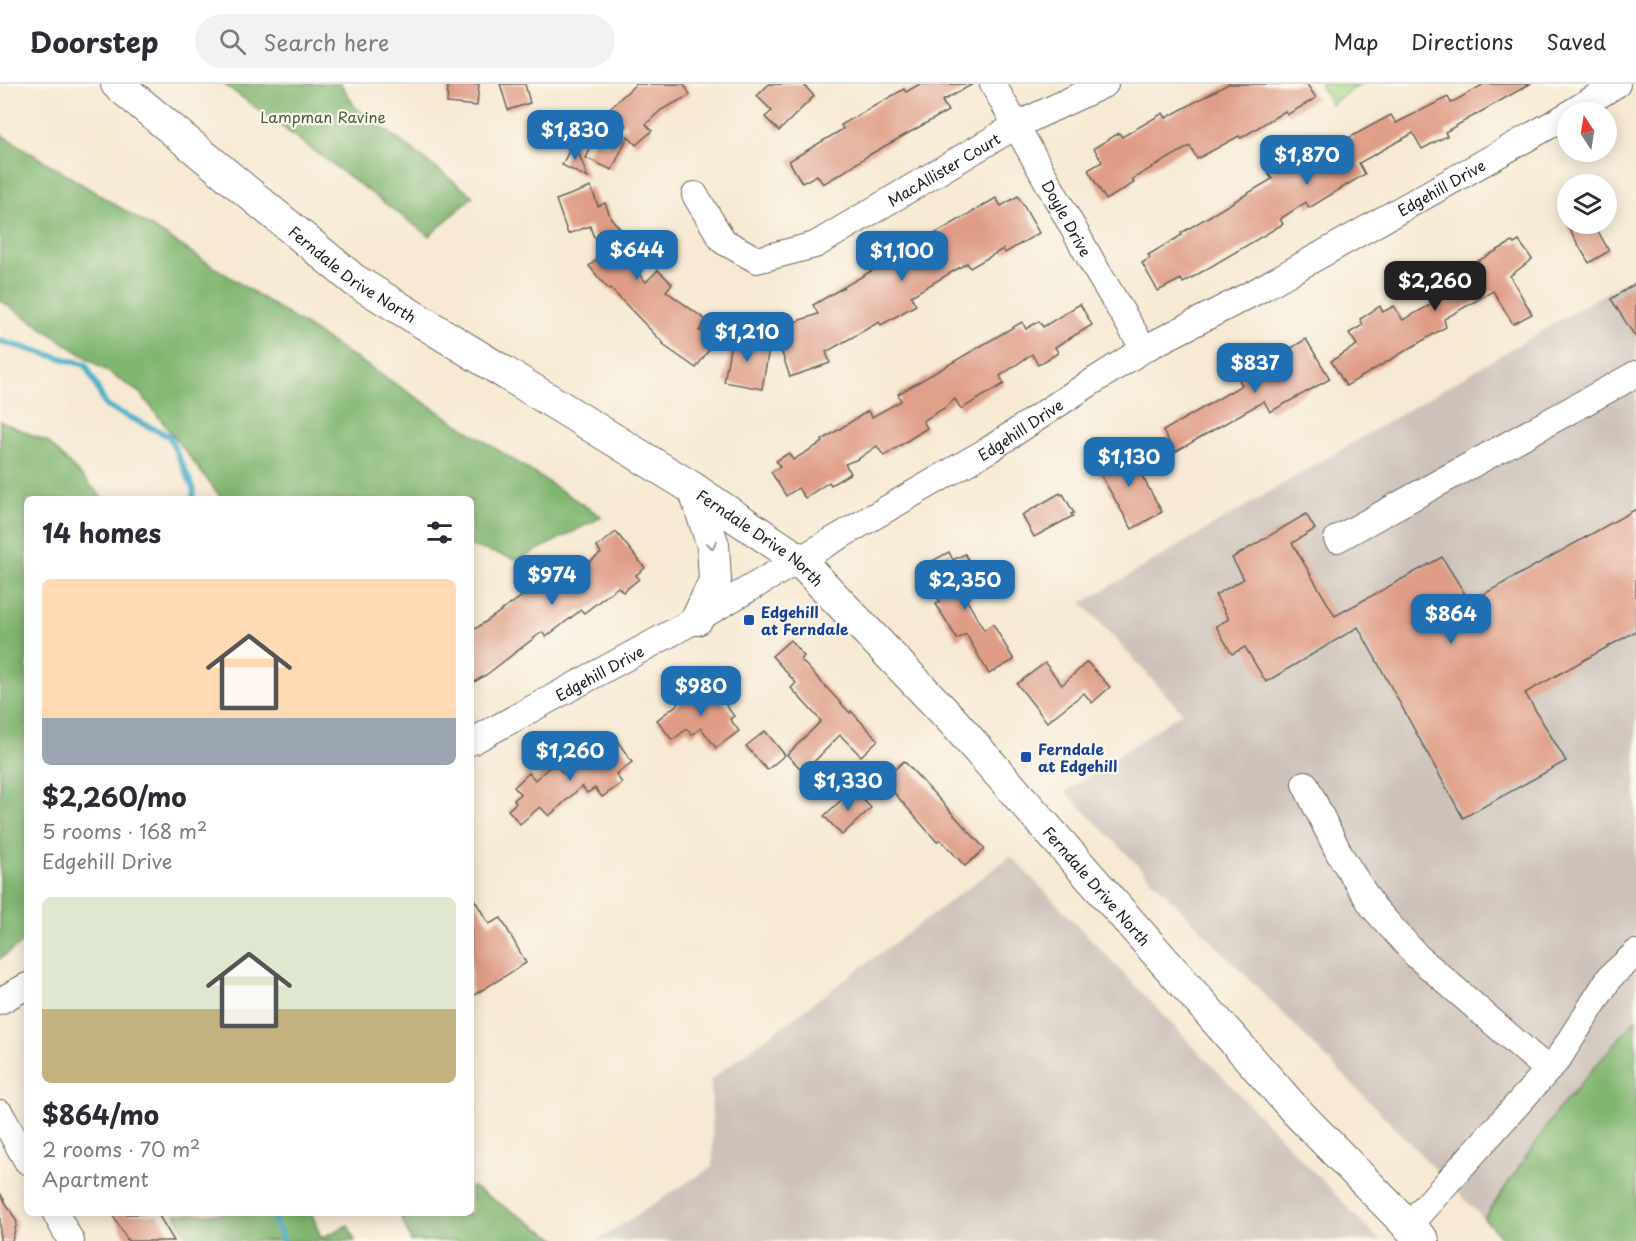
<!DOCTYPE html>
<meta charset="utf-8">
<style>
:root{--surface:#fff;--page:#f2f2f3;--text:#2b2b33;--muted:#7c7c81;--line:#e1e1e2;--accent:#1f6fb2}
body{margin:0;font-family:"Playpen Sans",sans-serif;background:var(--page);color:var(--text);height:100vh;display:flex;flex-direction:column;font-size:22px;white-space:nowrap}
*{box-sizing:border-box;margin:0}
p{font-size:20px;color:var(--muted)}
.icon{flex:none;width:33px;height:33px;fill:none;stroke:currentColor;stroke-width:2;stroke-linecap:round;stroke-linejoin:round}
.map{position:relative;flex:1;overflow:hidden}
.details{position:absolute;left:24px;top:412px;width:450px;height:720px;display:flex;flex-direction:column;background:var(--surface);border-radius:9px;box-shadow:0 3px 15px #0003}
.details>*{flex:none}
.needle{width:39px;rotate:348deg}
.tools{position:absolute;left:1557px;top:18px;display:grid;gap:12px}
.tools a{display:grid;place-items:center;width:60px;height:60px;border-radius:50%;background:var(--surface);box-shadow:0 3px 15px #0003;font-size:30px}
.price{position:absolute;translate:-50% -51px;padding:0 14px;border-radius:12px;background:var(--accent);color:#fff;font-size:20px;line-height:39px;filter:drop-shadow(0 2px 3px #0008)}
.price::after{content:'';position:absolute;left:50%;top:36px;width:18px;height:14px;margin-left:-9px;background:inherit;clip-path:polygon(0 0,100% 0,50% 100%)}
.price.current{background:#222;color:#fff}
ul{padding:0;list-style:none}
li{display:grid;align-content:center;gap:12px;height:318px;padding:0 18px}
li span{display:grid;place-items:center;height:186px;border-radius:9px;color:#555}
li>.icon{margin-inline-start:auto}
span .icon{width:108px;height:108px;fill:#fffc;stroke-width:1}
li b{font-size:26px}
h2{display:flex;justify-content:space-between;align-items:center;height:72px;padding:0 18px;font-size:26px}
header{display:flex;align-items:center;gap:36px;box-sizing:border-box;height:84px;padding:0 30px;background:var(--surface);border-bottom:2px solid var(--line)}
header strong{font-size:28px}
nav{display:flex;gap:33px;margin-inline-start:auto;font-size:21px}
.search{width:420px;height:54px;background:var(--page);display:flex;align-items:center;gap:15px;box-sizing:border-box;padding:0 21px;border-radius:33px;color:var(--muted);font-size:22px}
.map>svg:first-child{display:block}
</style>
<header>
<strong>Doorstep</strong>
<div class="search"><svg class="icon" aria-label="search" viewBox="0 0 24 24"><circle cx="10" cy="10" r="6"/><path d="M15 15l6 6"/></svg>Search here</div>
<nav><a>Map</a><a>Directions</a><a>Saved</a></nav>
</header>
<div class="map">
<svg width="1636" height="1157" viewBox="0 0 1636 1157">
<rect width="100%" height="100%" fill="#fbf7ec"/>
<filter id="ink" filterUnits="userSpaceOnUse"><feTurbulence type="fractalNoise" baseFrequency=".0167" numOctaves="2"/><feDisplacementMap in="SourceGraphic" scale="12" xChannelSelector="R" yChannelSelector="G"/><feConvolveMatrix kernelMatrix="1 2 1 2 8 2 1 2 1" color-interpolation-filters="sRGB"/></filter>
<filter id="wash" filterUnits="userSpaceOnUse"><feTurbulence type="fractalNoise" baseFrequency=".008" numOctaves="4" result="noise"/><feDisplacementMap in="SourceGraphic" scale="24" xChannelSelector="R" yChannelSelector="G"/><feGaussianBlur stdDeviation="1.35" result="paint"/><feColorMatrix in="noise" values="0 0 0 0 0 0 0 0 0 0 0 0 0 0 0 0 0 1.4 0 .05"/><feComposite in="paint" operator="in"/></filter>
<g filter="url(#wash)">
<rect width="100%" height="100%" fill="#f7e9d3"/>
<g fill="#cdc2b9">
<polygon points="1636,191 1636,935 1557,1027 1484,1135 1066,708 1182,628 1082,519"/>
<polygon points="1011,772 1380,1157 596,1157 713,1082 711,995"/>
</g>
<polygon fill="#a2d483" stroke="#5f7850" stroke-width="1.5" points="1320,0 1360,0 1331,20"/>
<g fill="#81b671" stroke="#4e6946" stroke-width="1.5">
<polygon points="224,0 341,0 355,23 473,112 429,152"/>
<polygon points="0,50 166,152 602,433 518,476 471,462 471,416 222,415 141,310 0,216"/>
<polygon points="0,337 48,358 104,415 27,416 27,855 0,875"/>
<polygon points="1636,935 1636,1157 1505,1157 1484,1135 1557,1027"/>
<polygon points="471,1102 560,1157 411,1157 400,1130 471,1130"/>
<polygon points="175,1130 312,1130 321,1154 348,1141 355,1157 188,1157"/>
</g>
<g fill="none" stroke-linecap="round" stroke-linejoin="round">
<g stroke="#4bb1ca" stroke-width="6">
<polyline points="0,257 86,281 106,322 169,352 194,406 192,416"/>
<polyline points="271,1130 284,1157"/>
</g>
</g>
<g id="blocks">
<g fill="#df9d87">
<polygon points="448,0 479,0 477,22 447,19"/>
<polygon points="500,0 525,0 530,19 508,26"/>
<polygon points="636,0 684,0 690,11 661,26 646,40 652,47 636,61 628,52 612,86 586,74 595,55 607,61 627,42 610,24"/>
<polygon points="769,0 803,0 814,12 779,47 765,33 772,27 757,12"/>
<polygon points="920,0 973,0 942,17 948,27 869,71 842,89 823,100 817,91 802,99 789,77 843,45 841,41 904,5 906,8"/>
<polygon points="1228,0 1307,0 1316,14 1287,31 1285,27 1241,54 1239,52 1197,75 1190,62 1132,95 1134,99 1106,116 1088,86 1102,78 1094,64 1119,49 1122,53 1163,29 1166,34"/>
<polygon points="1484,0 1530,0 1445,48 1447,52 1422,65 1413,49 1359,79 1365,90 1309,124 1306,118 1280,135 1283,140 1183,199 1181,195 1158,207 1142,179 1150,174 1148,171 1182,151 1181,149 1272,95 1268,89 1275,85 1277,78 1285,74 1300,78 1344,54 1345,56 1391,31 1396,39 1448,13 1451,19"/>
<polygon points="574,57 588,94 562,81"/>
<polygon points="591,103 598,122 605,119 611,134 634,161 622,171 646,198 658,186 672,200 666,207 706,236 699,247 720,250 696,284 663,261 664,260 610,204 609,206 589,182 607,167 593,151 590,142 568,150 556,116"/>
<polygon points="1018,112 1039,149 1005,169 1003,165 970,184 967,179 911,212 916,221 881,241 879,238 826,268 830,279 790,293 774,245 818,230 813,221 996,114 1001,122"/>
<polygon points="1566,140 1594,140 1609,167 1589,179"/>
<polygon points="1519,157 1532,175 1510,192 1532,230 1513,240 1493,207 1444,235 1446,243 1346,302 1331,277 1357,261 1349,249 1363,241 1360,235 1380,222 1383,228 1394,222 1403,236 1439,216 1431,203 1512,158 1514,160"/>
<polygon points="1636,199 1636,254 1611,215"/>
<polygon points="1080,220 1092,241 1055,263 1058,269 1038,281 1032,270 1000,292 1004,300 961,325 955,315 946,323 923,337 927,344 884,372 877,362 858,375 845,380 851,389 831,401 829,398 805,414 798,404 786,412 771,388 780,383 776,377 789,369 793,376 823,358 822,356 868,327 872,333 901,317 898,310 1022,238 1026,245 1039,237 1043,243"/>
<polygon points="732,253 770,259 762,305 724,298"/>
<polygon points="1306,255 1330,295 1270,328 1264,317 1175,368 1163,347 1242,301 1239,296"/>
<polygon points="1126,363 1162,428 1132,445 1095,381"/>
<polygon points="1060,409 1061,411 1063,410 1074,429 1071,430 1073,432 1034,453 1022,431"/>
<polygon points="1636,425 1636,547 1525,609 1566,677 1463,734 1358,543 1266,598 1245,563 1232,570 1216,542 1229,535 1215,511 1244,495 1232,474 1306,430 1315,445 1292,459 1335,532 1442,473 1470,518"/>
<polygon points="616,448 645,484 636,491 639,495 623,508 618,503 584,529 581,526 546,553 542,548 486,591 471,600 471,548 538,501 543,508 553,500 556,504 601,469 597,463"/>
<polygon points="949,468 953,476 965,470 973,484 954,494 984,546 993,540 1014,576 989,590 966,550 957,555 936,520 940,518 921,483"/>
<polygon points="790,556 804,572 801,576 850,629 851,627 878,656 861,672 840,651 804,688 787,671 821,637 791,604 796,599 772,572"/>
<polygon points="1087,578 1110,603 1092,619 1084,609 1047,638 1017,600 1045,579 1062,601"/>
<polygon points="708,597 734,632 730,635 739,647 716,664 701,644 692,651 687,645 672,656 657,636"/>
<polygon points="765,647 785,671 767,686 746,662"/>
<polygon points="616,655 632,678 616,690 622,699 602,713 595,704 587,709 582,702 549,732 540,723 520,740 508,726 516,719 514,716 520,710 514,703 529,689 535,696 554,679 563,690 604,660 606,662"/>
<polygon points="904,677 985,765 965,782 940,755 937,758 883,696"/>
<polygon points="853,705 871,724 842,751 824,732"/>
<polygon points="471,810 489,840 501,834 526,879 471,913"/>
<polygon points="0,1109 17,1138 12,1157 0,1157"/>
<polygon points="112,1130 158,1130 174,1157 128,1157"/>
</g>
</g>
</g>
<g filter="url(#ink)">
<use href="#blocks" fill-opacity="0" stroke="#69645c" stroke-width="1.5"/>
<g fill="none" stroke-linecap="round" stroke-linejoin="round">
<defs>
<g id="minor">
<path id="s1" d="M993 0 1097 187 1144 265"/>
<polyline points="1572,28 1617,0"/>
<path id="s2" d="M695 111 723 157 757 176 815 161 1017 41 1105 0"/>
<polyline points="1337,455 1636,290"/>
<path id="s3" d="M471 658 697 535 990 365 1073 310 1144 265 1255 208 1568 31"/>
<polyline points="1305,700 1340,771 1373,823 1417,872 1548,986"/>
<polyline points="0,917 27,902"/>
<polyline points="0,1029 27,1077"/>
<polyline points="56,1130 71,1157"/>
<polyline points="1408,1142 1558,975 1610,893 1636,869"/>
</g>
<g id="major">
<path id="s4" d="M117 0 354 196 694 405 798 475 950 634 1296 1027 1423 1157"/>
<polyline points="694,405 713,461 715,497 697,535"/>
</g>
</defs>
<use href="#minor" stroke="#69645c" stroke-width="28"/>
<use href="#major" stroke="#69645c" stroke-width="34"/>
<use href="#minor" stroke="#fff" stroke-width="26"/>
<use href="#major" stroke="#fff" stroke-width="32"/>
</g>
<defs><path id="oneway-chevron" d="M-2-3.5L2.5 0L-2 3.5" fill="none" stroke-width="1.6" stroke-linecap="round" stroke-linejoin="round" transform="scale(1.5)"/></defs>
<use stroke="#999" href="#oneway-chevron" transform="translate(712 461) rotate(78)"/>
</g>
<g fill="#1a4fb4" stroke="#fbf7ec" stroke-width="2">
<rect x="743" y="530" width="12" height="12" rx="3"/>
<rect x="1020" y="667" width="12" height="12" rx="3"/>
</g>
<g text-anchor="middle" dominant-baseline="central" stroke-width="4.5" stroke-linejoin="round" paint-order="stroke">
<g font-size="15" fill="#4b5c40" stroke="#fbf7ec">
<text x="323" y="32">Lampman Ravine</text>
</g>
<g font-size="15" fill="#1c1c1c" stroke="#fbf7ec">
<text stroke="none"><textPath href="#s2" startOffset="302">MacAllister Court</textPath></text>
<text stroke="none"><textPath href="#s3" startOffset="1118">Edgehill Drive</textPath></text>
<text stroke="none"><textPath href="#s1" startOffset="153">Doyle Drive</textPath></text>
<text stroke="none"><textPath href="#s4" startOffset="303">Ferndale Drive North</textPath></text>
<text stroke="none"><textPath href="#s3" startOffset="632">Edgehill Drive</textPath></text>
<text stroke="none"><textPath href="#s4" startOffset="789">Ferndale Drive North</textPath></text>
<text stroke="none"><textPath href="#s3" startOffset="146">Edgehill Drive</textPath></text>
<text stroke="none"><textPath href="#s4" startOffset="1275">Ferndale Drive North</textPath></text>
</g>
<g font-size="15" font-weight="bold" fill="#164399" stroke="#fbf7ec" text-anchor="start">
<text x="761" y="527">Edgehill<tspan x="761" dy="17">at Ferndale</tspan></text>
<text x="1038" y="664">Ferndale<tspan x="1038" dy="17">at Edgehill</tspan></text>
</g>
</g>
</svg>
<div class="tools">
<a><svg class="needle" viewBox="-14 -14 28 28"><path d="M0-13l5 13h-10z" fill="#e53935"/><path d="M0 13l5-13h-10z" fill="#7c7c81"/></svg></a>
<a><svg class="icon" aria-label="layers" viewBox="0 0 24 24"><path d="M12 4l9 5-9 5-9-5zM3 14l9 5 9-5"/></svg></a>
</div>
<b class="price" style="left:575px;top:77px">$1,830</b>
<b class="price" style="left:1307px;top:102px">$1,870</b>
<b class="price" style="left:637px;top:197px">$644</b>
<b class="price" style="left:902px;top:198px">$1,100</b>
<b class="price current" style="left:1435px;top:228px">$2,260</b>
<b class="price" style="left:747px;top:279px">$1,210</b>
<b class="price" style="left:1255px;top:310px">$837</b>
<b class="price" style="left:1129px;top:404px">$1,130</b>
<b class="price" style="left:552px;top:522px">$974</b>
<b class="price" style="left:965px;top:527px">$2,350</b>
<b class="price" style="left:1451px;top:561px">$864</b>
<b class="price" style="left:701px;top:633px">$980</b>
<b class="price" style="left:570px;top:698px">$1,260</b>
<b class="price" style="left:848px;top:728px">$1,330</b>
<section class="details">
<h2>14 homes<svg class="icon" aria-label="filters" viewBox="0 0 24 24"><path d="M4 7h16M4 17h16"/><circle cx="9" cy="7" r="2"/><circle cx="15" cy="17" r="2"/></svg></h2>
<ul>
<li><span style="background:linear-gradient(#ffd9b3 75%,#9aa5b1 0)"><svg class="icon" aria-label="home" viewBox="0 0 24 24"><path d="M3 11l9-7 9 7M6 9v11h12V9"/></svg></span><div><b>$2,260/mo</b><p>5 rooms · 168 m²</p><p>Edgehill Drive</p></div></li>
<li><span style="background:linear-gradient(#dfe7d0 60%,#c2b280 0)"><svg class="icon" aria-label="home" viewBox="0 0 24 24"><path d="M3 11l9-7 9 7M6 9v11h12V9"/></svg></span><div><b>$864/mo</b><p>2 rooms · 70 m²</p><p>Apartment</p></div></li>
</ul>
</section>
</div>
